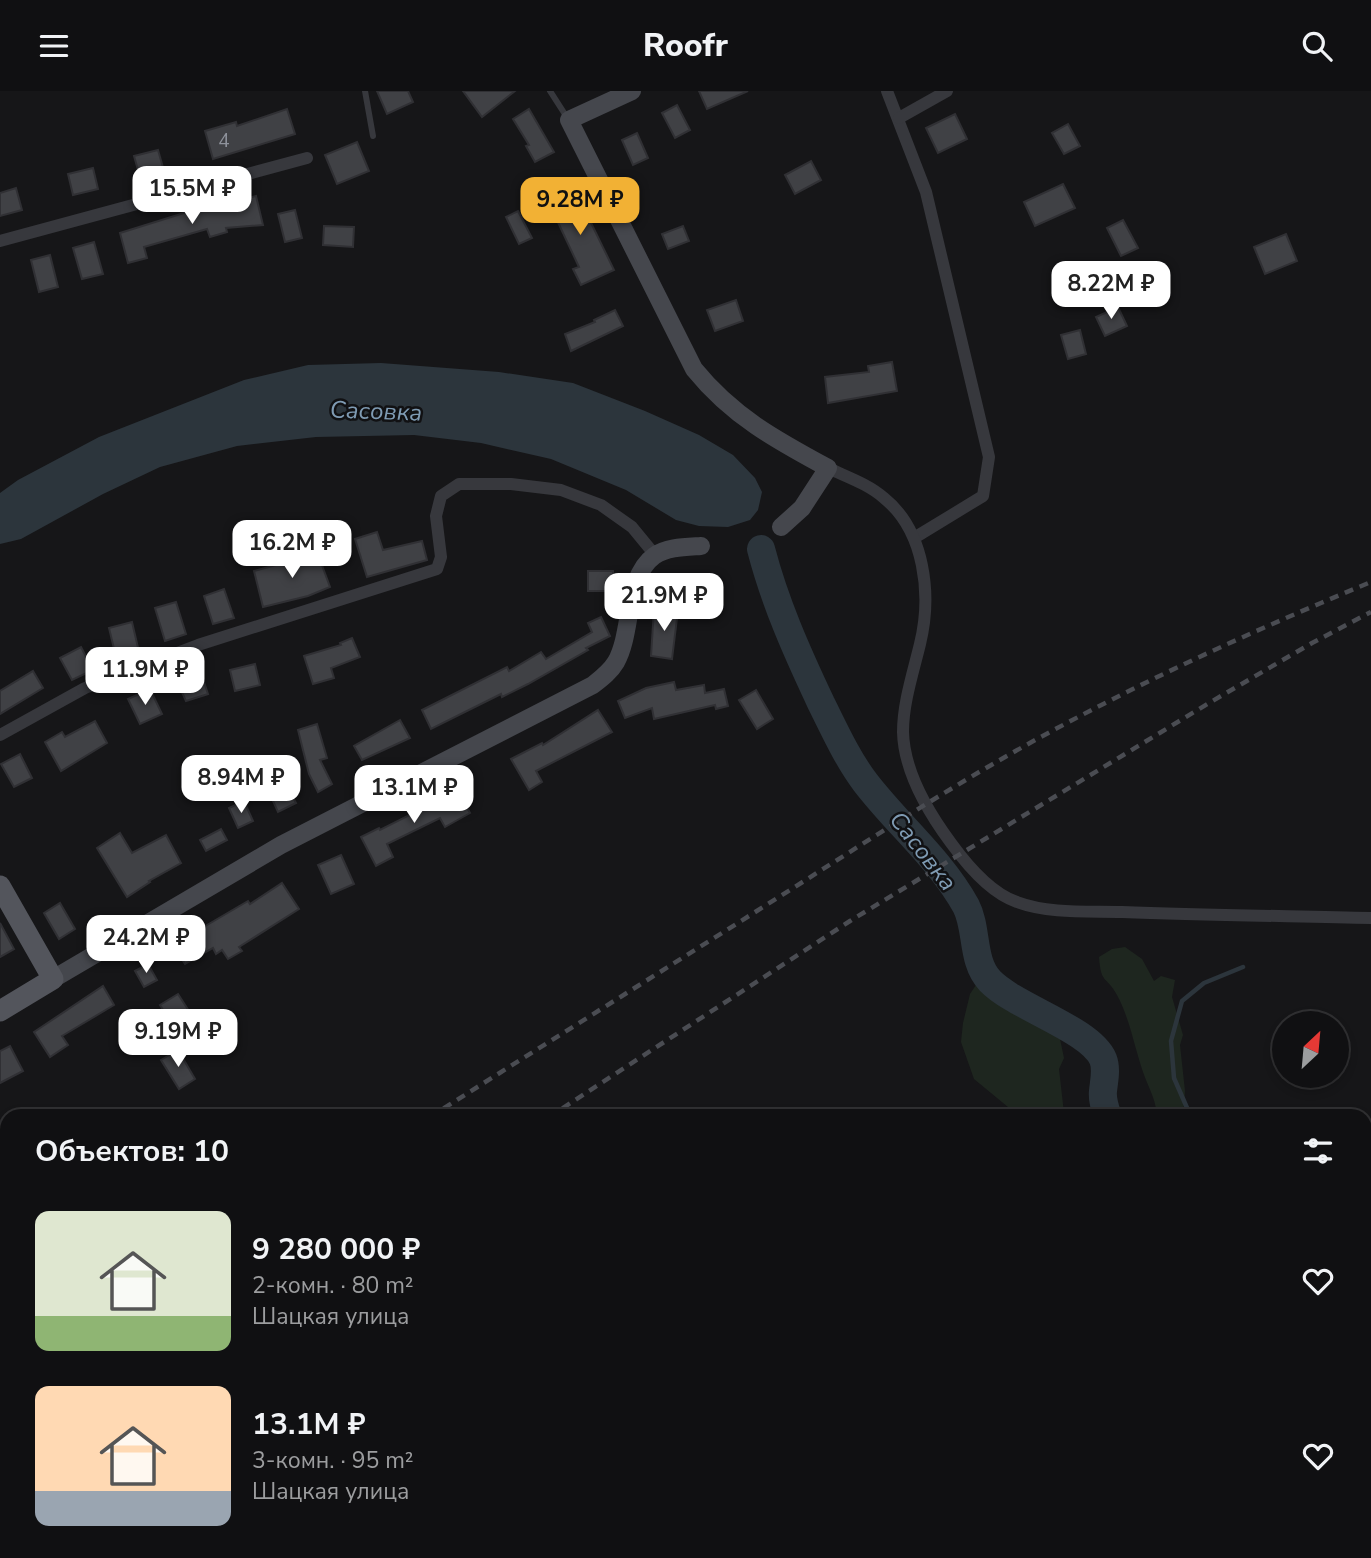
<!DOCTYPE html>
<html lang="ru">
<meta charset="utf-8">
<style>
:root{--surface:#101012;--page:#19191b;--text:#f1f3f6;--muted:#9c9d9f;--line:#303032;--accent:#f2b134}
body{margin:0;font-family:"Nunito Sans",sans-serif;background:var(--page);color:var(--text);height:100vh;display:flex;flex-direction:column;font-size:26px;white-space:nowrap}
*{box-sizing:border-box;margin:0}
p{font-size:23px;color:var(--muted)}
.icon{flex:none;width:38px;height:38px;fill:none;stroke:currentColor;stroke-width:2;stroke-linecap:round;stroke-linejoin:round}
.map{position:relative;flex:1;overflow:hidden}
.side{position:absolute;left:0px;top:1018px;width:1372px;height:450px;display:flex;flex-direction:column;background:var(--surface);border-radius:21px 21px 0 0;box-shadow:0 4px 10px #0003,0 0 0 2px var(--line)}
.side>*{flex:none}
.needle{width:46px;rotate:26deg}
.controls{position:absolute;left:1272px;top:920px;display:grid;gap:14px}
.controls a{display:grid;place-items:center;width:77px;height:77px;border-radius:50%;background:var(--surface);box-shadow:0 4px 10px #0003,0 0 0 2px var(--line);font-size:35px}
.price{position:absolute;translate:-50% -60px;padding:0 16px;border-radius:14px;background:#fff;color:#222;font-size:23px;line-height:46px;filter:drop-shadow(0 2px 4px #0008)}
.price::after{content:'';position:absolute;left:50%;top:42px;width:21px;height:16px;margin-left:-10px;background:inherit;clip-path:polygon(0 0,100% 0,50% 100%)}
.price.current{background:var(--accent);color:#111}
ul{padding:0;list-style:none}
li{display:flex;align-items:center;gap:21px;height:175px;padding:0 35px}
li span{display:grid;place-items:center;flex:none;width:196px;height:140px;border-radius:14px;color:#555}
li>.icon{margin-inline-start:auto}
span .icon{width:84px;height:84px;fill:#fffc;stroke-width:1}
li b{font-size:30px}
h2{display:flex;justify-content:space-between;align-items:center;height:84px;padding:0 35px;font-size:30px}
header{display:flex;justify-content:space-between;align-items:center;height:91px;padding:0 35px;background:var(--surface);font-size:32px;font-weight:800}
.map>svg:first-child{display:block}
</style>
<header><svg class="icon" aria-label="menu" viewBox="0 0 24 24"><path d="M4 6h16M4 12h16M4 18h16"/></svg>Roofr<svg class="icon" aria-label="search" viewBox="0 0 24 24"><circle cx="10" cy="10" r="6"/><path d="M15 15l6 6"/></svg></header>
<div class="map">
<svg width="1371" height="1467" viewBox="0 0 1371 1467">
<rect width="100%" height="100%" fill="#161618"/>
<g fill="#1e261f">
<path d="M1125 856 1142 868 1154 890 1161 885 1175 889 1172 906 1183 944 1180 954 1185 1000 1183 1025H1157C1156 1011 1151 1001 1146 989 1135 961 1131 930 1117 904 1106 884 1101 894 1099 866L1112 858Z"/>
<polygon points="984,882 1002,886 1010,902 1027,923 1060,948 1064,967 1059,978 1064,1022 1069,1025 1019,1025 974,988 961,951 963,932 970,903"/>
</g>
<polygon fill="#2c353c" points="381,272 499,281 573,292 645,320 699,344 733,364 755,387 762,401 758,419 750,429 728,436 699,435 676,429 626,399 551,368 481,352 414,344 316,346 237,355 160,376 103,403 21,448 0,453 0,402 18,389 99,346 244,289 308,274"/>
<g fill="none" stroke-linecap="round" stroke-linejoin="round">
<g stroke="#2c353c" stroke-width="4.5">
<polyline points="1191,1026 1174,987 1171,950 1182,910 1204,892 1243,876"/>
<polyline points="1365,1361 1371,1373"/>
</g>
<g stroke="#2c353c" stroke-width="28">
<path d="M761 458C775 512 797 561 821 612 834 638 847 667 865 691 897 733 940 768 966 815 978 838 971 870 990 890 1015 916 1090 938 1103 968 1107 978 1104 990 1103 1000 1102 1009 1105 1017 1108 1026"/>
<polyline points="1230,1461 1233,1467"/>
</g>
</g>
<g fill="#404145" stroke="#303034" stroke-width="2">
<polygon points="377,0 408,0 413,11 387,23"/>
<polygon points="463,0 515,0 482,26"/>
<polygon points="699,0 748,0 707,18"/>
<polygon points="677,14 690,39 675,47 662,22"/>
<polygon points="287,18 295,43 213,68 205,40 236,31 237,35"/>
<polygon points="529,18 554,61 535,71 526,55 529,54 513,28"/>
<polygon points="955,23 967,48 938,62 926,37"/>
<polygon points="1068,33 1080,55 1064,63 1052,42"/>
<polygon points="637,42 648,67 633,74 622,49"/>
<polygon points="357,51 369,80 337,93 325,64"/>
<polygon points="158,59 164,80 140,86 134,65"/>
<polygon points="811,70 821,89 795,103 785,84"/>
<polygon points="93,77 98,98 73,104 68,83"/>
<polygon points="1063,93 1075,117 1035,135 1024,111"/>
<polygon points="16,97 22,119 0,125 0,102"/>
<polygon points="574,97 614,179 581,194 573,178 579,176 547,108"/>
<polygon points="256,105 263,134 226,137 227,141 210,146 207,138 144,156 147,167 128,172 120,142 184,122"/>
<polygon points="295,119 302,147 285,151 278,123"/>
<polygon points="518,120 532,147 519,153 506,126"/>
<polygon points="1123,129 1138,157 1121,165 1107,137"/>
<polygon points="324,135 354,136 353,156 323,154"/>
<polygon points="683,135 689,150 668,158 662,143"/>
<polygon points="1286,143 1297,170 1265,183 1254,156"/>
<polygon points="94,151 103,183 82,188 73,157"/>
<polygon points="50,164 58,196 39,201 31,169"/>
<polygon points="736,209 743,230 715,240 707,219"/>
<polygon points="1118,216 1127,235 1105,245 1096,226"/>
<polygon points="615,219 623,235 571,260 565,243 595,231 594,229"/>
<polygon points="1080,239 1086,263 1068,268 1061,244"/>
<polygon points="892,271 897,300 828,312 825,286 869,281 868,275"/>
<polygon points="377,441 383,459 422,450 427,469 367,486 355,448"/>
<polygon points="316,458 330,496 308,505 263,516 254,480 294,469 293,467"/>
<polygon points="588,480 613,480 614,500 588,500"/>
<polygon points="224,498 234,527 213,533 204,505"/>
<polygon points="176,511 186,543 165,550 155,517"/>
<polygon points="654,518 678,519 672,568 651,565"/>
<polygon points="601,526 610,545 586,557 588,559 528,593 502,606 501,603 431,638 422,619 507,576 509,580 541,561 546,568 592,541 588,532"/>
<polygon points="132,531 139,561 116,566 109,537"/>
<polygon points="352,547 360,566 331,577 334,587 313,593 304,565 341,554 340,552"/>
<polygon points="81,556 93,579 72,589 60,567"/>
<polygon points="255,573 260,594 235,600 230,579"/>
<polygon points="33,580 43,597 0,623 0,600"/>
<polygon points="203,588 208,603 186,610 179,595"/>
<polygon points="674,591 676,599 704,594 705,602 724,598 728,615 716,618 715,614 654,628 652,617 625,627 618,610 646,597"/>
<polygon points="150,598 162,623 140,633 128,608"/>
<polygon points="756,599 773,628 757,638 739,609"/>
<polygon points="598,619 612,641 536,680 542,691 529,699 511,668 542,652 543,654"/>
<polygon points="400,629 410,647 362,669 354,655"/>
<polygon points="95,630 107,652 61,680 45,651 62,641 65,646"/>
<polygon points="317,633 327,667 320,669 332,693 318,701 309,683 298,639"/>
<polygon points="20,663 32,687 14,696 1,673"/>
<polygon points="285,691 296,712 278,721 268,699"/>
<polygon points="457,700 470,722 445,736 440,727 387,753 393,766 376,775 361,746 379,737 380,739"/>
<polygon points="244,710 253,730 238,737 229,717"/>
<polygon points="221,738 227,749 206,760 200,749"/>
<polygon points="120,742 132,762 166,744 181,772 149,790 150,791 127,806 97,757"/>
<polygon points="341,764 354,793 331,803 318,774"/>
<polygon points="282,792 299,818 239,856 242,860 228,868 222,859 216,863 213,857 185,873 173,854 248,810 250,813"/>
<polygon points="60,812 75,838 59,848 44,822"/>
<polygon points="0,832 14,858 0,866"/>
<polygon points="148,873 157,889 144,896 135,880"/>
<polygon points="103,895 114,914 62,945 68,954 50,966 34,941"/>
<polygon points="178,903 198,934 180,946 160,914"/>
<polygon points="10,955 23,980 0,992 0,960"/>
<polygon points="178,959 195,988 179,998 161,969"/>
</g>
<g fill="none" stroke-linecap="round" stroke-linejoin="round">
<g stroke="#37383d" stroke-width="6">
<polyline points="365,0 373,45"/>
<polyline points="550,0 568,28"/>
</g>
<g stroke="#37383d" stroke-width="12">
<polyline points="887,0 926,101 989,366 983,405 914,447"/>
<polyline points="899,27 947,0"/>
<polyline points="0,150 307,67"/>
<path d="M828 377C847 386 868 393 884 407 925 440 932 504 920 553 913 582 903 612 903 641 904 681 928 721 951 752 967 774 990 802 1017 811 1049 823 1088 820 1122 821 1205 824 1288 825 1371 827"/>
<polyline points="0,644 85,597 198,554 437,478 441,466 436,425 441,405 459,393 511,393 561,399 601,414 632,436 655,464"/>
</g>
<g stroke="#45474d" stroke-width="18">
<path d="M632 0 569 29 694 278C732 325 776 349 828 377L802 417 781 436"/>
<path d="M53 888 281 754 593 594C602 587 610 581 616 571 633 541 625 486 654 465 667 456 685 456 701 455"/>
</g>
<polyline stroke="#53555c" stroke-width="21" points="0,795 53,888 0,920"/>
<g stroke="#4a4c52" stroke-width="4.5" stroke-dasharray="9 7" stroke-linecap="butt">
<path d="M430 1026C550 950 670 875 790 799 880 742 970 683 1065 633 1164 580 1267 534 1371 491"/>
<polyline points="549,1026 850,830 1209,612 1312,552 1371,521"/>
<polyline points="0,1297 7,1292"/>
<polyline points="0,1382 7,1377"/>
</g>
</g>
<g text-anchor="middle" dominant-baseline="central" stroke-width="5" stroke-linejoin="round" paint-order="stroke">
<g font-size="19" fill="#8e929b">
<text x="224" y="50">4</text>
</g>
<g font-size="24" font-style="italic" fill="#7f9bb3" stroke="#111113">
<text transform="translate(376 320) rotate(2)">Сасовка</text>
<text transform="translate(923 760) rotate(52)">Сасовка</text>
</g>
</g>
</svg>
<div class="controls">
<a><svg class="needle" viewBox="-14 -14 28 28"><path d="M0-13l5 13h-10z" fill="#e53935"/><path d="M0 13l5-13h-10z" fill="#9c9d9f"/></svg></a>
</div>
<b class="price" style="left:192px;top:135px">15.5M ₽</b>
<b class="price current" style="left:580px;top:146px">9.28M ₽</b>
<b class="price" style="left:1111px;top:230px">8.22M ₽</b>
<b class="price" style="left:292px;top:489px">16.2M ₽</b>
<b class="price" style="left:664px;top:542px">21.9M ₽</b>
<b class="price" style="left:145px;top:616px">11.9M ₽</b>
<b class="price" style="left:241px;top:724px">8.94M ₽</b>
<b class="price" style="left:414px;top:734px">13.1M ₽</b>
<b class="price" style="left:146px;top:884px">24.2M ₽</b>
<b class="price" style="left:178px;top:978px">9.19M ₽</b>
<section class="side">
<h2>Объектов: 10<svg class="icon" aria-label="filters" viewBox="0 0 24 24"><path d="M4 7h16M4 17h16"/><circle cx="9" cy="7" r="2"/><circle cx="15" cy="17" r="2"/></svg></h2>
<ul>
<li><span style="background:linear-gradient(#dfe7d0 75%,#8fb573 0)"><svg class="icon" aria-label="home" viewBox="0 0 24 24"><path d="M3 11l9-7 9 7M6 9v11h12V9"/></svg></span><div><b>9 280 000 ₽</b><p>2-комн. · 80 m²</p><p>Шацкая улица</p></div><svg class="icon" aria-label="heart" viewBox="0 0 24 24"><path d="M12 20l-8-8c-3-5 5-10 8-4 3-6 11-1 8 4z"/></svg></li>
<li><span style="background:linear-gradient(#ffd9b3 75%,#9aa5b1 0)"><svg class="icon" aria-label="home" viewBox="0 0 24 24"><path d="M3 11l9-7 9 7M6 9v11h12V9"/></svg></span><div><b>13.1M ₽</b><p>3-комн. · 95 m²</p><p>Шацкая улица</p></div><svg class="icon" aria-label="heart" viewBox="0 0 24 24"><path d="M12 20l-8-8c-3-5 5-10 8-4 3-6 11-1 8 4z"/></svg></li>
</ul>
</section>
</div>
